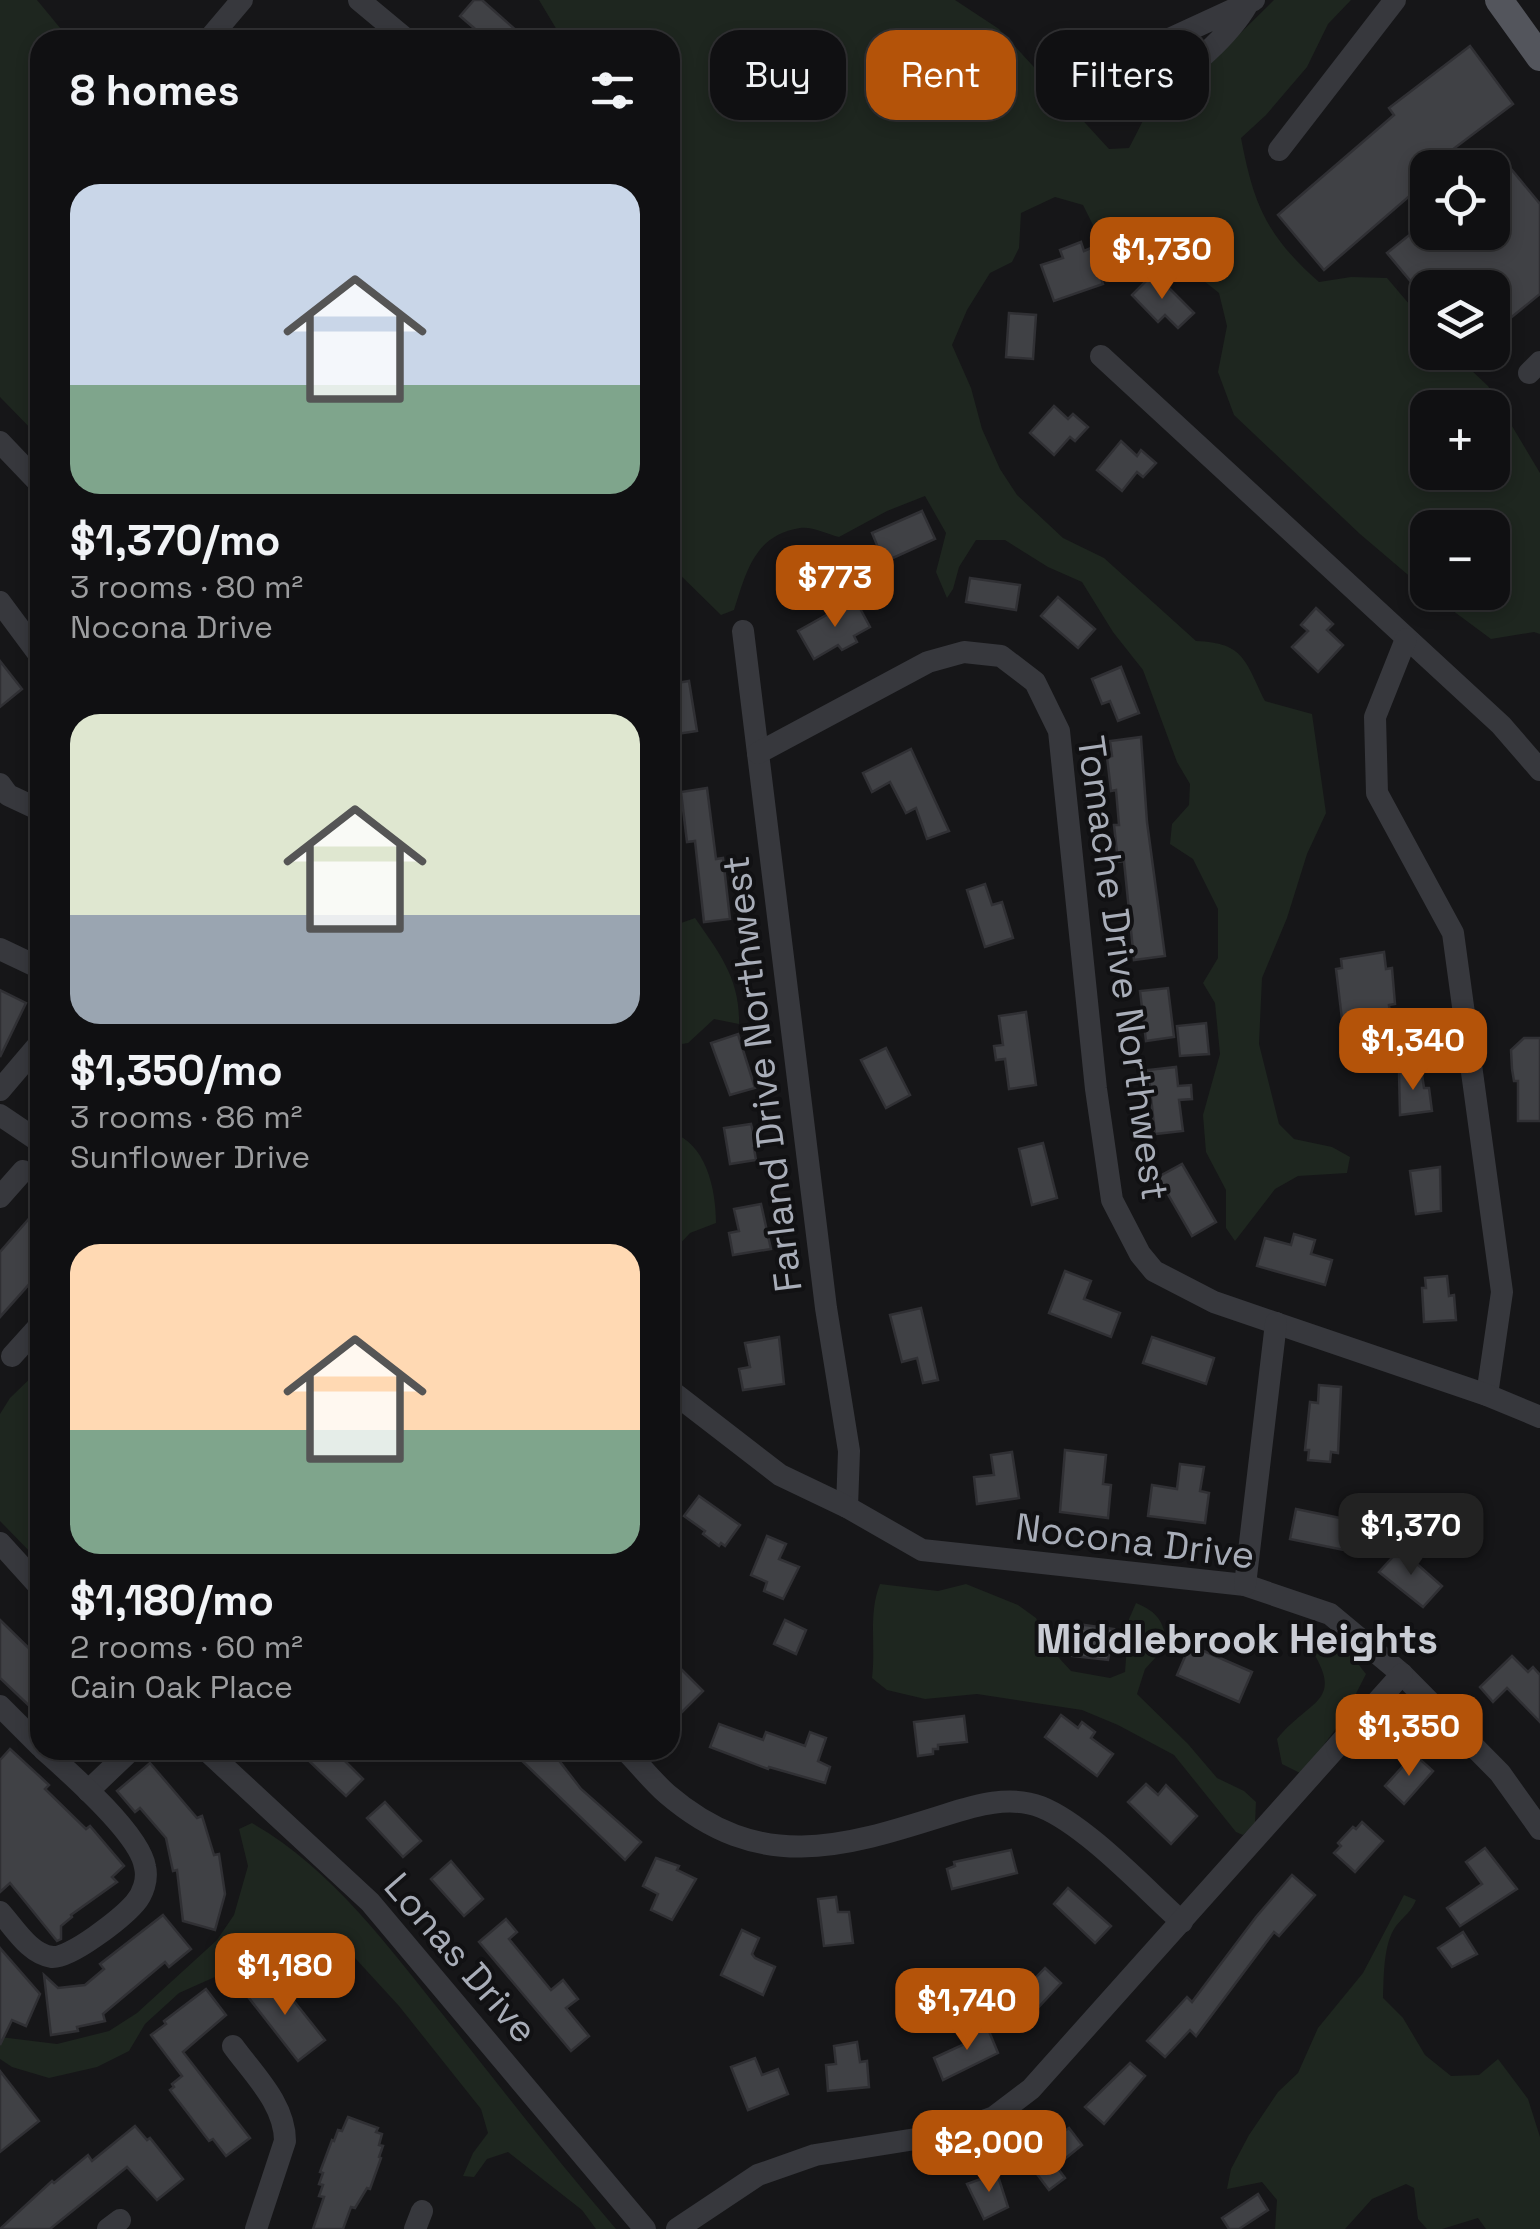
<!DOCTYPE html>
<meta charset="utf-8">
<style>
:root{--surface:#101012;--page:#19191b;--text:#f1f3f6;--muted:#9c9d9f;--line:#303032;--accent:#b45309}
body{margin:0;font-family:"Space Grotesk",sans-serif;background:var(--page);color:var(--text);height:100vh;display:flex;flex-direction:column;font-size:38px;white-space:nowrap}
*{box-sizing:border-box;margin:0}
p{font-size:32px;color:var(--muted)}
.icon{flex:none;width:55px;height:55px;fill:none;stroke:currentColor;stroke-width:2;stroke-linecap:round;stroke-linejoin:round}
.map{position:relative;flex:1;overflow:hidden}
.drawer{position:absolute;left:30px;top:30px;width:650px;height:1730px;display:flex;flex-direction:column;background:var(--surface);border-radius:30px;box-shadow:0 5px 15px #0003,0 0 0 2px var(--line)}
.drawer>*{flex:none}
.banner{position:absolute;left:710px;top:30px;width:680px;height:90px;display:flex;gap:20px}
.buttons{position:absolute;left:1410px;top:150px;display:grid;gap:20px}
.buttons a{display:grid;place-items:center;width:100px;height:100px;border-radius:20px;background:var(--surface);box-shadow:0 5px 15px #0003,0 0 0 2px var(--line);font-size:50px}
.price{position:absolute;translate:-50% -85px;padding:0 22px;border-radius:20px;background:var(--accent);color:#fff;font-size:32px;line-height:65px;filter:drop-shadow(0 2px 5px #0008)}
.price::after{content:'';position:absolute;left:50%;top:60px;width:30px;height:22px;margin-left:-15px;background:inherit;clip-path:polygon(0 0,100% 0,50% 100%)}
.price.selected{background:#222;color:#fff}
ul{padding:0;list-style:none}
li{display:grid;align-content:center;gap:20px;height:530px;padding:0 40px}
li span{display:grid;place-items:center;height:310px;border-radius:30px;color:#555}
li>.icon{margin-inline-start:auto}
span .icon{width:180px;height:180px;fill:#fffc;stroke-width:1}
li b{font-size:42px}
h2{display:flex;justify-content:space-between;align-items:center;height:120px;padding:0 40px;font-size:42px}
.tag{padding:0 35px;border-radius:30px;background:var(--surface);box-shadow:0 5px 15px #0003,0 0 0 2px var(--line);font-size:35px;line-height:90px}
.tag.selected{background:var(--accent);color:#fff}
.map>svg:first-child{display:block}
</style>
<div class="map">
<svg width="1540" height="2229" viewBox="0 0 1540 2229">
<rect width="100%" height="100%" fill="#161618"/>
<g fill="#1e261f" fill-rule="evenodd">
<polygon points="0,0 37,0 70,40 40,40 40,438 0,397"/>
<path d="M539 0H955L999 29 1109 149 1129 148 1150 107 1171 97 1199 74 1274 0H1351L1328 24 1307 67 1266 115 1241 138C1254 206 1267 236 1319 282L1351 277 1387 278 1427 325 1428 352 1453 353 1488 386 1540 473V634L1534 632 1491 639 1429 593 1492 592V528H1428L1427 591 1360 534 1234 415 1218 372 1227 326 1219 293 1189 269 1146 256 1114 267 1083 205 1055 197 1021 213 1019 248 1012 262 990 273 967 310 952 345 971 388 982 429 1000 469 1017 495 1063 538 1104 558 1196 641C1245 643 1245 661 1265 701L1312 714 1326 813 1307 854 1287 918 1262 978 1259 1044 1279 1124 1294 1139 1332 1147 1350 1157 1347 1173 1298 1176 1275 1189 1235 1241 1226 1228V1190L1206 1152 1203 1115 1220 1054 1215 1003 1203 983 1218 958V909L1193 859 1170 844 1172 824 1189 805 1190 784 1177 762 1143 670 1113 632 1082 582 1048 567 1005 540H976L959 567 953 589 947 598 936 572 946 533 925 496 887 511 839 537C828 534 811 526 800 528 754 535 746 573 734 610L721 615 670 565V40H559L557 30ZM1428 408H1492V472H1428Z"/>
<path d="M695 918C720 954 740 979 739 1024L714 1019 688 1043 670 1046V927Z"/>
<path d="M670 1132C706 1142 716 1189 716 1223L690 1233 674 1250 670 1248Z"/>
<polygon points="40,1369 40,1562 0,1521 0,1414 10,1398"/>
<path d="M880 1584 938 1591 966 1584 1018 1605 1036 1618 1049 1647 1071 1671 1110 1678 1125 1672 1129 1619 1136 1603C1158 1612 1164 1622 1167 1645L1145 1669 1137 1694 1188 1744 1217 1778 1244 1791 1256 1802 1255 1823 1243 1835 1236 1832 1174 1755 1118 1725 1082 1710 977 1694 925 1699 887 1690 872 1678C876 1646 868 1614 880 1584Z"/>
<path d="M1305 1640C1337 1639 1348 1650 1366 1674L1343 1719 1302 1774 1282 1764 1277 1739C1311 1697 1349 1703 1305 1640Z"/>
<path d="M252 1823C331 1868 388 1946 444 2016 501 2088 557 2160 616 2229H596L582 2210 508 2152 487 2159 474 2177 463 2176 473 2153 488 2133 481 2109 399 2006 355 1958 326 1943 258 1959 237 1958 226 1972 179 1993 145 2024 129 2051 97 2067 49 2078 12 2067 0 2059V2037L57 2044 109 2031 137 2013 217 1940 234 1915 248 1866 239 1829Z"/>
<path d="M1404 1895 1416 1900C1412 1911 1404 1916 1396 1926 1383 1944 1384 1976 1383 1998L1403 2018 1425 2055 1451 2076 1479 2075 1498 2059 1528 2099 1540 2137V2229H1486L1478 2218 1442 2229H1427L1418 2219 1414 2188 1406 2184 1372 2199 1345 2229H1275L1277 2200 1262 2182 1227 2189 1231 2169 1249 2135 1278 2092 1298 2073 1318 2028 1363 1973Z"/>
</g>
<g fill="#404145" stroke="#303034" stroke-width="2.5">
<polygon points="474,0 482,0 527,40 488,40 460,16"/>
<polygon points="1090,33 1128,63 1129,74 1120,85 1107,74 1102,80 1072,54"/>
<polygon points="1470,46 1513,104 1428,168 1428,180 1324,270 1278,215 1394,115 1389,108"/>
<polygon points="1502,158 1540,204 1540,294 1492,333 1492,288 1428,288 1428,302 1387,253 1428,220 1428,232 1492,232 1492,166"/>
<polygon points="1081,242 1084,251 1091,248 1103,284 1054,301 1041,265 1063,258 1060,250"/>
<polygon points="1154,273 1194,313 1178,328 1165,315 1158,322 1132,295"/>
<polygon points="1009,313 1036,315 1033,359 1006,357"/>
<polygon points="1054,406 1068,419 1073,414 1088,427 1075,441 1070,437 1054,455 1030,433"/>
<polygon points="1121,441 1137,456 1141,450 1156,463 1143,477 1137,472 1122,491 1097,470"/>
<polygon points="922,511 935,539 884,562 872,533"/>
<polygon points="970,578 1020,585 1016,610 966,602"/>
<polygon points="1058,597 1095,629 1078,648 1041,616"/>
<polygon points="855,599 870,627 854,636 857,642 842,650 838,645 814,659 798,631"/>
<polygon points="1316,608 1333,624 1327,630 1343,645 1318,672 1292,647 1308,631 1301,625"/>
<polygon points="0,661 22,689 0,707"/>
<polygon points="1121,667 1139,713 1118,721 1110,701 1102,704 1092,679"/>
<polygon points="689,681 697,731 670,735 670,684"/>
<polygon points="1141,737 1147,822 1165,956 1134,960 1124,861 1118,862 1114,825 1119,825 1116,790 1111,791 1107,757 1112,756 1110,741"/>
<polygon points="911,749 949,831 927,839 916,808 906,813 890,782 872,792 863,773"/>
<polygon points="707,788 716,859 723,858 730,919 704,922 695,841 687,842 681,792"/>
<polygon points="985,884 992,905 1002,902 1013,938 985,947 967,890"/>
<polygon points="1384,952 1386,969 1392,968 1395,1004 1389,1005 1391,1022 1348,1026 1347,1018 1342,1019 1336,969 1342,968 1341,959"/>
<polygon points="1168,988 1174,1037 1146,1041 1140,991"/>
<polygon points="0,990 26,1003 0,1057"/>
<polygon points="1026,1012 1036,1085 1009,1089 1005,1059 996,1060 994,1046 1003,1045 999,1016"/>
<polygon points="1206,1023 1209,1054 1180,1056 1177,1026"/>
<polygon points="738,1034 755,1088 730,1095 711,1043"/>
<polygon points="1524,1038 1540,1038 1540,1121 1518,1121 1518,1081 1514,1081 1512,1069 1511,1050"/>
<polygon points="886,1048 910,1095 886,1108 861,1060"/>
<polygon points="1176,1067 1178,1086 1191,1085 1192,1099 1179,1100 1183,1131 1155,1134 1148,1070"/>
<polygon points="1421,1068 1424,1088 1429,1088 1432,1111 1400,1115 1399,1071"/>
<polygon points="751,1124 757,1147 754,1148 756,1160 730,1164 724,1128"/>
<polygon points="1043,1143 1057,1198 1032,1205 1019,1149"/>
<polygon points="1182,1164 1216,1222 1192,1236 1158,1177"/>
<polygon points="1440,1167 1441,1211 1416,1214 1410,1171"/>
<polygon points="761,1204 771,1249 733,1255 729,1233 739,1231 734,1209"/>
<polygon points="40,1206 40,1272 0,1317 0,1252"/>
<polygon points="1294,1234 1315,1240 1311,1254 1332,1260 1325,1285 1257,1266 1265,1238 1291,1245"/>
<polygon points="1065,1271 1091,1281 1084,1299 1120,1313 1111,1337 1049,1313"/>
<polygon points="1447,1276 1449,1296 1454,1295 1456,1320 1424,1322 1422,1288 1426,1288 1425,1278"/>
<polygon points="921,1308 938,1380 923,1383 917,1358 902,1362 890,1315"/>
<polygon points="779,1337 784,1384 743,1390 739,1369 750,1367 745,1343"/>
<polygon points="1152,1337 1214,1358 1206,1384 1143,1363"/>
<polygon points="1319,1385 1341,1387 1338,1453 1331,1452 1330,1462 1308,1460 1309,1450 1305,1450 1310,1402 1318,1403"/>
<polygon points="1065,1450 1106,1455 1103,1484 1111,1485 1108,1518 1060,1512"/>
<polygon points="1012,1452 1019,1498 977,1504 974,1477 994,1475 991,1455"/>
<polygon points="1180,1464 1204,1467 1200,1491 1209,1493 1205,1523 1148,1516 1152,1485 1177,1489"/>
<polygon points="699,1496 740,1525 725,1546 721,1543 719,1546 703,1534 705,1531 684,1516"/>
<polygon points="1296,1509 1355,1521 1349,1551 1290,1539"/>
<polygon points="767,1536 786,1544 779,1559 799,1567 783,1599 764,1591 767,1582 751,1575"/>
<polygon points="1400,1549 1442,1586 1423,1607 1379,1572"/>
<polygon points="0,1620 40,1659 40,1716 0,1678"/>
<polygon points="785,1620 806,1630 796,1654 774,1644"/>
<polygon points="1070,1623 1114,1629 1108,1660 1072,1656 1073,1649 1067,1648"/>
<polygon points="1190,1645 1252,1672 1239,1702 1177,1675"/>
<polygon points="1512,1656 1528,1672 1533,1667 1540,1675 1540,1722 1507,1688 1493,1702 1480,1687"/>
<polygon points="670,1658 703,1691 679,1715 670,1706"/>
<polygon points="1061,1715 1078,1728 1082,1722 1095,1732 1091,1738 1113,1754 1097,1776 1045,1737"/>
<polygon points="964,1716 967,1742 938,1745 938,1749 933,1749 933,1754 918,1756 914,1722"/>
<polygon points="719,1724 763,1740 766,1732 805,1746 810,1732 826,1738 818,1761 830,1767 825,1783 769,1767 768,1769 710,1747"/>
<polygon points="10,1749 49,1785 45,1789 86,1829 90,1826 124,1866 112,1877 117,1882 71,1915 72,1917 61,1926 61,1939 57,1941 10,1883 0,1892 0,1760"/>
<polygon points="316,1750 334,1750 363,1779 346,1796 307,1759"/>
<polygon points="525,1750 545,1750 555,1760 557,1758 581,1789 641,1842 625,1860 518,1757"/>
<polygon points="1414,1754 1433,1771 1404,1804 1385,1786"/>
<polygon points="150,1763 197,1818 202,1816 214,1855 219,1854 225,1894 215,1930 183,1921 177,1870 173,1871 166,1838 140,1808 135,1812 117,1791"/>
<polygon points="1146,1784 1158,1795 1166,1785 1197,1816 1171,1844 1128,1802"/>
<polygon points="385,1802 421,1841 403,1857 367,1818"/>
<polygon points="1362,1822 1383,1841 1355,1872 1334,1853 1341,1846 1338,1843 1353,1827 1356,1829"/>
<polygon points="1485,1848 1517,1889 1460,1926 1447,1908 1482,1884 1466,1862"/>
<polygon points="1011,1850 1017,1873 952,1889 947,1869 955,1866 954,1862"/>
<polygon points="656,1858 679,1866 677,1870 696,1879 672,1920 651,1910 658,1894 643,1886"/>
<polygon points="451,1861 483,1899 464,1916 431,1879"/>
<polygon points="1292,1875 1315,1895 1279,1936 1274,1932 1196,2036 1190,2030 1165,2057 1147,2041 1187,1997 1192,2002 1256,1917"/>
<polygon points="1068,1888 1111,1926 1095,1943 1054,1904"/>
<polygon points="836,1897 838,1912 849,1912 853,1943 824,1946 818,1899"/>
<polygon points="163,1915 191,1949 169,1967 165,1962 103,2014 105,2021 77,2027 78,2031 51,2035 44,1975 58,1988 85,1985 104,1969 100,1964"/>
<polygon points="506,1919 517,1932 509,1939 551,1990 563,1980 578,1999 566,2008 589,2036 571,2051 479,1942"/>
<polygon points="742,1930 759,1938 752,1954 755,1958 775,1967 763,1995 721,1975"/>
<polygon points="1463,1932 1477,1954 1452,1967 1438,1948"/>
<polygon points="0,1948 40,1994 26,2026 12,2020 0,2045"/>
<polygon points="1045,1968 1061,1983 1021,2026 990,1997 1001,1985 1015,1999"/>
<polygon points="268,1975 282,1992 285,1990 325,2040 298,2061 245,1993"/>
<polygon points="206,1989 226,2015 183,2052 250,2138 226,2156 213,2139 209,2141 170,2090 174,2087 172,2084 182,2076 151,2035 166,2024 164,2021"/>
<polygon points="986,2024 998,2053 943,2080 934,2058 969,2042 965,2033"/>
<polygon points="857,2042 860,2062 867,2061 869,2087 828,2091 826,2065 836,2064 834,2046"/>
<polygon points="755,2058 762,2075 778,2069 788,2094 748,2110 731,2067"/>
<polygon points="1130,2063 1145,2076 1104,2124 1085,2107"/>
<polygon points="0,2071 39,2121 0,2152"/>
<polygon points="348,2117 378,2128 376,2132 382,2134 379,2145 383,2146 379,2157 381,2158 370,2189 367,2188 355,2208 351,2207 343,2229 313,2229 324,2197 319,2196 323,2185 319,2184 323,2173 320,2172 332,2140 334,2141 338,2130 342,2131"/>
<polygon points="135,2126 147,2140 150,2138 183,2179 157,2200 127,2167 50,2229 0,2229 52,2181 54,2183 88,2155 92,2161"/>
<polygon points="1069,2128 1082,2145 1056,2166 1065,2178 1049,2190 1025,2158"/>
<polygon points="997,2173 1008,2207 984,2219 967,2184"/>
<polygon points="1258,2194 1268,2210 1239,2229 1229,2229 1222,2218"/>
</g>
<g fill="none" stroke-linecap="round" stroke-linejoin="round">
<g stroke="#37383d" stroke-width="22">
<polyline points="359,0 407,40"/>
<path d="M1247 5C1232 31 1187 77 1157 85 1140 77 1138 59 1152 47L1254 0"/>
<polyline points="208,40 242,0"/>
<polyline points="1279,150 1395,0"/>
<polyline points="1101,356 1501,725 1540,770"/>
<polyline points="1529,373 1540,362"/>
<polyline points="0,442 40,484"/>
<polyline points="0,602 40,656"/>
<polyline points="743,631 826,1308 849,1451 847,1507"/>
<polyline points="1406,639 1375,717 1377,793 1453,933 1502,1292 1487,1395"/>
<polyline points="758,753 928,662 964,652 1001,656 1035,682 1059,731 1096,1089 1112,1200 1140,1254 1154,1271 1214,1302 1487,1395 1540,1417"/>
<polyline points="0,784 8,795 40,810"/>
<polyline points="0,949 40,968"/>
<polyline points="0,1090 40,1043"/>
<polyline points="0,1115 40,1142"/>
<polyline points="0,1197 23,1171"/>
<polyline points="12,1356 40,1325"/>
<polyline points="670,1390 780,1475 847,1507 922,1550 1245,1585 1330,1614 1402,1674 1500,1773 1540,1829"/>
<polyline points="0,1543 40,1587"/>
<polyline points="1245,1585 1276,1323"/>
<polyline points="0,1706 40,1746"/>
<polyline points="206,1750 370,1902 645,2229"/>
<path d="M625 1750C639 1764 652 1781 667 1794 759 1873 841 1848 945 1815 976 1805 1010 1795 1041 1807 1086 1825 1145 1889 1182 1922"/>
<polyline points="88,1791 131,1750"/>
<path d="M0 1912C14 1927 29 1954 52 1957 70 1959 122 1918 135 1903 143 1894 148 1879 145 1867 140 1834 70 1773 44 1750"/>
<path d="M233 2046C254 2075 285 2104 285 2141L256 2229"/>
<polyline points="108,2229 120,2220"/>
<polyline points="415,2229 422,2211"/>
<polyline points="677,2229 758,2175 815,2155 947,2134 994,2117 1031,2089 1402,1674"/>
</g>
<polyline stroke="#53555c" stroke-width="28" points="1499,0 1540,57"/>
</g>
<g text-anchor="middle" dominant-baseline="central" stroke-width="8" stroke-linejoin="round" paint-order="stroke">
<g font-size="38" fill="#a8adb8" stroke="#111113">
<text transform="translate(1123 968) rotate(82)">Tomache Drive Northwest</text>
<text transform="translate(762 1074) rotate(-97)">Farland Drive Northwest</text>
<text transform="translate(1135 1541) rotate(7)">Nocona Drive</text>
<text transform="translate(461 1958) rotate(49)">Lonas Drive</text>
</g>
<g font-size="40" font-weight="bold" fill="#c9ccd4" stroke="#111113">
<text x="1237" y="1639">Middlebrook Heights</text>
</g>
</g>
</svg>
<div class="buttons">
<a><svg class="icon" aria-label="locate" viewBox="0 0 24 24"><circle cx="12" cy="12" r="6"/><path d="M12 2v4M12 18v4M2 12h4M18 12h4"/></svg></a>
<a><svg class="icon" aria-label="layers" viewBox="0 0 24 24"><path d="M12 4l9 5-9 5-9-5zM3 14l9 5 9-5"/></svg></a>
<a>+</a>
<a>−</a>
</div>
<b class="price" style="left:1162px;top:302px">$1,730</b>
<b class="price" style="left:835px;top:630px">$773</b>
<b class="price" style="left:1413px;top:1093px">$1,340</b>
<b class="price selected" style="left:1411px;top:1578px">$1,370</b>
<b class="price" style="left:1409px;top:1779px">$1,350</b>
<b class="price" style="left:285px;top:2018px">$1,180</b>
<b class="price" style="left:967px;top:2053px">$1,740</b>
<b class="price" style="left:989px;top:2195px">$2,000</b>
<div class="banner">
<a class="tag">Buy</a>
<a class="tag selected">Rent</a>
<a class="tag">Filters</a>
</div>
<section class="drawer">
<h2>8 homes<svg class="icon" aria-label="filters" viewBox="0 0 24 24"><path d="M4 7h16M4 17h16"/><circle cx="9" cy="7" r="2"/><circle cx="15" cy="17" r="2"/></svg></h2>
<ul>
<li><span style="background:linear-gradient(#c9d6e8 65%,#7fa58c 0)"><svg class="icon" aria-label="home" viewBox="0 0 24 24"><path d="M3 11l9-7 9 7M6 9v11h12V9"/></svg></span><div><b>$1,370/mo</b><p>3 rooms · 80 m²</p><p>Nocona Drive</p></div></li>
<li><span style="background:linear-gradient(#dfe7d0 65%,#9aa5b1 0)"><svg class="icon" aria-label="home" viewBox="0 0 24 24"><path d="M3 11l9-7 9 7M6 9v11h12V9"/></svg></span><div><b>$1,350/mo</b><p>3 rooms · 86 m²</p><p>Sunflower Drive</p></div></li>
<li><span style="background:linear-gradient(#ffd9b3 60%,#7fa58c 0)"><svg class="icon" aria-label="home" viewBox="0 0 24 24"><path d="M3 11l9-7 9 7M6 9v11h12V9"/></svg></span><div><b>$1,180/mo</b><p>2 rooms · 60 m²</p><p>Cain Oak Place</p></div></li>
</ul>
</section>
</div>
